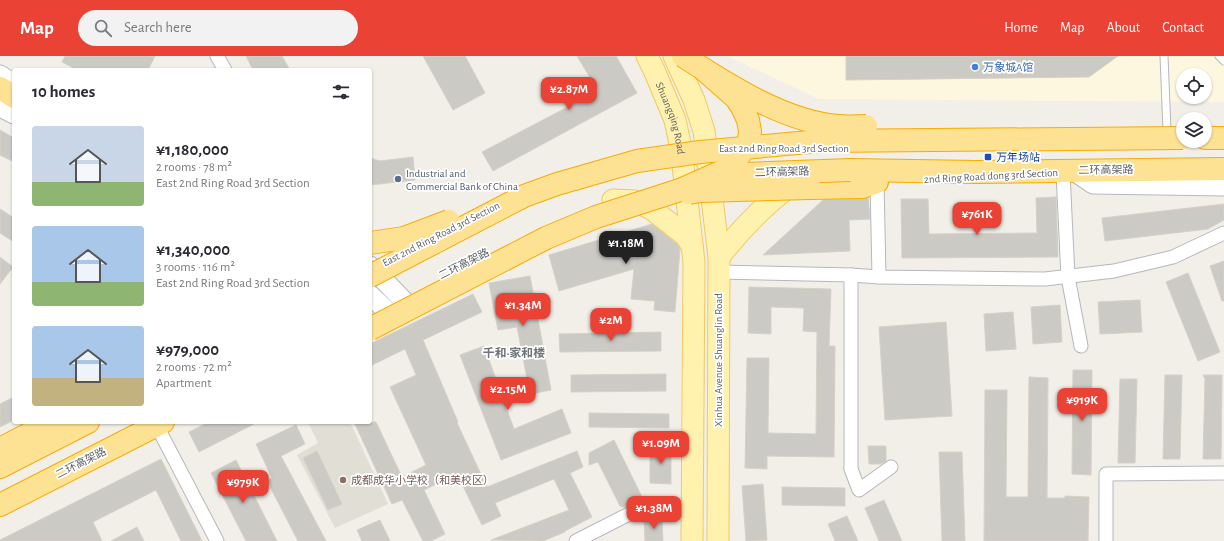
<!DOCTYPE html>
<meta charset="utf-8">
<style>
:root{--surface:#fff;--page:#f2f2f3;--text:#2b2b33;--muted:#7c7c81;--accent:#ea4335}
body{margin:0;font-family:"Alegreya Sans","Noto Sans SC",sans-serif;background:var(--page);color:var(--text);height:100vh;display:flex;flex-direction:column;font-size:15px;white-space:nowrap}
*{box-sizing:border-box;margin:0}
p{font-size:13px;color:var(--muted)}
.icon{flex:none;width:22px;height:22px;fill:none;stroke:currentColor;stroke-width:2;stroke-linecap:round;stroke-linejoin:round}
.map{position:relative;flex:1;overflow:hidden}
.drawer{position:absolute;left:12px;top:12px;width:360px;height:356px;display:flex;flex-direction:column;background:var(--surface);border-radius:4px;box-shadow:0 1px 3px #0004}
.drawer>*{flex:none}
.fabs{position:absolute;left:1176px;top:12px;display:grid;gap:8px}
.fabs a{display:grid;place-items:center;width:36px;height:36px;border-radius:50%;background:var(--surface);box-shadow:0 1px 3px #0004;font-size:20px}
.price{position:absolute;translate:-50% -34px;padding:0 9px;border-radius:8px;background:var(--accent);color:#fff;font-size:13px;line-height:26px;filter:drop-shadow(0 1px 2px #0008)}
.price::after{content:'';position:absolute;left:50%;top:24px;width:12px;height:9px;margin-left:-6px;background:inherit;clip-path:polygon(0 0,100% 0,50% 100%)}
.price.on{background:#222;color:#fff}
ul{padding:0;list-style:none}
li{display:flex;align-items:center;gap:12px;height:100px;padding:0 20px}
li span{display:grid;place-items:center;flex:none;width:112px;height:80px;border-radius:4px;color:#555}
li>.icon{margin-inline-start:auto}
span .icon{width:48px;height:48px;fill:#fffc;stroke-width:1}
li b{font-size:17px}
h2{display:flex;justify-content:space-between;align-items:center;height:48px;padding:0 20px;font-size:17px}
header{display:flex;align-items:center;gap:24px;box-sizing:border-box;height:56px;padding:0 20px;background:var(--accent);color:#fff}
header strong{font-size:19px}
nav{display:flex;gap:22px;margin-inline-start:auto;font-size:14px}
.search{width:280px;height:36px;background:var(--page);display:flex;align-items:center;gap:10px;box-sizing:border-box;padding:0 14px;border-radius:22px;color:var(--muted);font-size:15px}
.map>svg:first-child{display:block}
</style>
<header>
<strong>Map</strong>
<div class="search"><svg class="icon" aria-label="search" viewBox="0 0 24 24"><circle cx="10" cy="10" r="6"/><path d="M15 15l6 6"/></svg>Search here</div>
<nav><a>Home</a><a>Map</a><a>About</a><a>Contact</a></nav>
</header>
<div class="map">
<svg width="1224" height="485" viewBox="0 0 1224 485">
<rect width="100%" height="100%" fill="#f1efe8"/>
<path fill="#fef7e0" fill-rule="evenodd" d="M727 0H1224V46L819 43ZM1183 19H1205V41H1183Z"/>
<polygon fill="#e1ded6" points="308,366 350,366 388,448 335,472 297,399 318,387"/>
<g fill="#cccac5" stroke="#d6d1c6">
<polygon points="65,0 155,0 148,14 77,14 62,6"/>
<polygon points="246,0 282,0 290,14 253,14"/>
<polygon points="423,0 465,0 485,37 453,54"/>
<polygon points="577,0 616,0 637,37 493,115 482,96 598,35"/>
<polygon points="846,0 1118,0 1089,21 846,24"/>
<polygon points="0,74 14,82 14,106 0,99"/>
<polygon points="413,101 415,124 370,129 370,102 380,105"/>
<polygon points="1056,141 1058,201 902,202 901,143 928,143 929,178 1037,177 1036,142"/>
<polygon points="868,142 870,163 849,164 850,195 763,199 823,144"/>
<polygon points="1224,148 1224,164 1208,173 1105,185 1102,162"/>
<polygon points="0,153 14,162 14,186 0,177"/>
<polygon points="652,168 677,188 680,193 675,256 654,254 655,245 631,243 634,213 559,235 549,199"/>
<polygon points="0,201 13,211 0,228"/>
<polygon points="1224,205 1224,245 1222,245 1210,210"/>
<polygon points="1188,217 1220,296 1198,305 1166,226"/>
<polygon points="530,220 551,334 530,338 517,271 498,274 489,227"/>
<polygon points="749,231 831,233 829,290 835,290 834,401 767,400 767,413 745,412 747,302 769,302 768,377 816,378 817,276 803,275 804,252 771,251 771,278 748,277"/>
<polygon points="473,238 482,256 423,284 458,366 457,367 487,431 577,395 583,411 570,417 592,461 565,475 565,476 543,485 491,484 569,454 554,423 495,447 501,460 482,469 457,418 424,434 445,478 431,485 423,485 402,444 392,448 354,366 376,366 402,421 426,409 390,331 416,319 405,293 370,310 370,288"/>
<polygon points="1140,244 1142,276 1100,278 1098,246"/>
<polygon points="1060,249 1062,286 1033,288 1031,251"/>
<polygon points="1013,256 1016,293 986,295 984,258"/>
<polygon points="946,266 952,360 885,364 879,271"/>
<polygon points="661,276 661,295 560,296 559,278"/>
<polygon points="484,290 514,373 562,353 571,377 501,404 460,299"/>
<polygon points="1073,314 1092,314 1091,419 1072,418"/>
<polygon points="666,318 666,335 571,336 571,319"/>
<polygon points="1165,319 1182,319 1180,403 1163,403"/>
<polygon points="1203,319 1222,319 1221,403 1203,403 1205,323"/>
<polygon points="1029,321 1048,322 1047,442 1065,442 1065,440 1089,441 1088,485 984,485 985,334 1007,334 1006,441 1028,441"/>
<polygon points="1120,323 1137,323 1135,407 1118,407"/>
<polygon points="14,341 14,364 0,371 0,348"/>
<polygon points="589,357 669,358 669,372 589,371"/>
<polygon points="209,366 258,366 199,396 189,376"/>
<polygon points="296,369 305,388 281,400 326,485 298,485 267,425 272,422 256,388"/>
<polygon points="614,384 643,443 624,451 620,450 598,406 589,409 589,397"/>
<polygon points="650,390 671,390 671,428 650,427"/>
<polygon points="868,390 886,390 886,405 881,408 869,408"/>
<polygon points="317,395 342,448 328,454 303,402"/>
<polygon points="939,396 962,396 965,485 942,485"/>
<polygon points="161,403 202,485 181,485 156,434 93,466 102,485 0,485 0,484"/>
<polygon points="236,404 277,485 246,485 211,417"/>
<polygon points="763,428 767,484 746,485 742,430"/>
<polygon points="782,431 845,432 845,450 782,449"/>
<polygon points="884,444 902,485 879,485 865,452"/>
<polygon points="847,460 858,485 835,485 828,468"/>
<polygon points="662,462 663,485 645,485 644,463"/>
<polygon points="380,464 390,485 362,485 357,474"/>
<polygon points="137,471 144,485 111,485"/>
</g>
<g fill="none" stroke-linecap="round" stroke-linejoin="round">
<defs>
<g id="lane">
<polyline points="1164,0 1167,75"/>
<polyline points="1219,0 1224,5"/>
</g>
<g id="street">
<polyline points="217,0 225,14"/>
<polyline points="1063,117 1068,221 1081,290"/>
<polyline points="877,126 879,221"/>
<polyline points="719,216 851,219 879,221 1045,223 1114,215 1173,201 1224,177"/>
<polyline points="851,219 851,413 859,434 891,411"/>
<polyline points="158,372 217,485"/>
<polyline points="576,485 631,457 649,452 692,452"/>
<polyline points="1106,485 1106,418 1224,417"/>
</g>
<g id="secondary">
<polyline points="0,19 14,28"/>
<polyline points="0,51 14,58"/>
<polyline points="1077,117 1093,128 1224,130"/>
<polyline points="370,210 405,246"/>
<polyline points="370,239 387,255"/>
</g>
<g id="primary">
<path id="s1" d="M647 0 654 14 675 64 681 92 694 206 692 485"/>
<polyline points="674,0 694,44 704,75 719,201 718,485"/>
<polyline points="613,144 636,145 653,154 686,180 692,190"/>
<path d="M719 201C741 173 765 148 794 127"/>
</g>
<g id="highway">
<polyline points="0,32 14,41"/>
<polyline points="1205,82 1224,82"/>
<polyline points="850,114 977,116 1224,113"/>
<polyline points="810,132 863,131 877,126"/>
<polyline points="0,393 52,366"/>
<polyline points="0,411 88,366"/>
<polyline points="0,449 163,366"/>
</g>
</defs>
<use href="#lane" stroke="#b5b8bc" stroke-width="9"/>
<use href="#street" stroke="#b5b8bc" stroke-width="15"/>
<use href="#secondary" stroke="#b6babf" stroke-width="21"/>
<use href="#primary" stroke="#f2c960" stroke-width="23"/>
<use href="#highway" stroke="#f9ab00" stroke-width="24"/>
<use href="#lane" stroke="#fff" stroke-width="7"/>
<use href="#street" stroke="#fff" stroke-width="13"/>
<use href="#secondary" stroke="#fff" stroke-width="19"/>
<use href="#primary" stroke="#fff2af" stroke-width="21"/>
<use href="#highway" stroke="#fde293" stroke-width="22"/>
<defs>
<g id="highway-bridge">
<path d="M683 0C728 29 785 66 839 70 848 71 857 70 866 70"/>
<polyline points="717,119 850,114"/>
<polyline points="689,137 700,135 810,132"/>
<polyline points="370,187 404,182 449,165"/>
<polyline points="370,220 524,140 557,128 637,105 700,96 820,85 1183,82"/>
<polyline points="370,273 546,182 596,161 680,134 725,114 734,107 749,85 750,75 748,64 742,51 736,42 702,12"/>
</g>
</defs>
<use href="#highway-bridge" stroke="#f9ab00" stroke-width="24" stroke-linecap="butt"/>
<use href="#highway-bridge" stroke="#fde293" stroke-width="22"/>
</g>
<circle fill="#3f7fe0" stroke="#fff" stroke-width="1.5" cx="975" cy="11" r="4"/>
<rect fill="#1a4fb4" stroke="#fff" stroke-width="1.5" x="984" y="97" width="8" height="8" rx="2"/>
<circle fill="#5c6f8a" stroke="#fff" stroke-width="1.5" cx="398" cy="123" r="4"/>
<circle fill="#8d6e63" stroke="#fff" stroke-width="1.5" cx="343" cy="424" r="4"/>
<g text-anchor="middle" dominant-baseline="central" stroke-width="3.5" stroke-linejoin="round" paint-order="stroke">
<g font-size="11" fill="#366cbe" stroke="#fff" text-anchor="start">
<text x="983" y="11">万象城A馆</text>
</g>
<g font-size="11" fill="#5f6368" stroke="#fff">
<text stroke="none"><textPath href="#s1" startOffset="67">Shuangqing Road</textPath></text>
<text x="784" y="92">East 2nd Ring Road 3rd Section</text>
<text transform="translate(1106 114) rotate(-1)">二环高架路</text>
<text transform="translate(782 116) rotate(-2)">二环高架路</text>
<text transform="translate(991 120) rotate(-3)">2nd Ring Road dong 3rd Section</text>
<text transform="translate(441 178) rotate(-27)">East 2nd Ring Road 3rd Section</text>
<text transform="translate(464 208) rotate(-27)">二环高架路</text>
<text transform="translate(718 304) rotate(-90)">Xinhua Avenue Shuanglin Road</text>
<text transform="translate(81 407) rotate(-27)">二环高架路</text>
</g>
<g font-size="11" fill="#164399" stroke="#fff" text-anchor="start">
<text x="996" y="101">万年场站</text>
</g>
<g font-size="11" fill="#4e5e75" stroke="#fff" text-anchor="start">
<text x="406" y="117">Industrial and<tspan x="406" dy="13">Commercial Bank of China</tspan></text>
</g>
<g font-size="11" fill="#785e54" stroke="#fff" text-anchor="start">
<text x="351" y="424">成都成华小学校（和美校区）</text>
</g>
<g font-size="12" font-weight="bold" fill="#70757a" stroke="#fff">
<text x="514" y="297">千和·家和楼</text>
</g>
</g>
</svg>
<div class="fabs">
<a><svg class="icon" aria-label="locate" viewBox="0 0 24 24"><circle cx="12" cy="12" r="6"/><path d="M12 2v4M12 18v4M2 12h4M18 12h4"/></svg></a>
<a><svg class="icon" aria-label="layers" viewBox="0 0 24 24"><path d="M12 4l9 5-9 5-9-5zM3 14l9 5 9-5"/></svg></a>
</div>
<b class="price" style="left:569px;top:55px">¥2.87M</b>
<b class="price" style="left:977px;top:180px">¥761K</b>
<b class="price on" style="left:626px;top:209px">¥1.18M</b>
<b class="price" style="left:523px;top:271px">¥1.34M</b>
<b class="price" style="left:611px;top:286px">¥2M</b>
<b class="price" style="left:508px;top:355px">¥2.15M</b>
<b class="price" style="left:1082px;top:366px">¥919K</b>
<b class="price" style="left:661px;top:409px">¥1.09M</b>
<b class="price" style="left:243px;top:448px">¥979K</b>
<b class="price" style="left:654px;top:474px">¥1.38M</b>
<section class="drawer">
<h2>10 homes<svg class="icon" aria-label="filters" viewBox="0 0 24 24"><path d="M4 7h16M4 17h16"/><circle cx="9" cy="7" r="2"/><circle cx="15" cy="17" r="2"/></svg></h2>
<ul>
<li><span style="background:linear-gradient(#c9d6e8 70%,#8fb573 0)"><svg class="icon" aria-label="home" viewBox="0 0 24 24"><path d="M3 11l9-7 9 7M6 9v11h12V9"/></svg></span><div><b>¥1,180,000</b><p>2 rooms · 78 m²</p><p>East 2nd Ring Road 3rd Section</p></div></li>
<li><span style="background:linear-gradient(#a9c7e8 70%,#8fb573 0)"><svg class="icon" aria-label="home" viewBox="0 0 24 24"><path d="M3 11l9-7 9 7M6 9v11h12V9"/></svg></span><div><b>¥1,340,000</b><p>3 rooms · 116 m²</p><p>East 2nd Ring Road 3rd Section</p></div></li>
<li><span style="background:linear-gradient(#a9c7e8 65%,#c2b280 0)"><svg class="icon" aria-label="home" viewBox="0 0 24 24"><path d="M3 11l9-7 9 7M6 9v11h12V9"/></svg></span><div><b>¥979,000</b><p>2 rooms · 72 m²</p><p>Apartment</p></div></li>
</ul>
</section>
</div>
